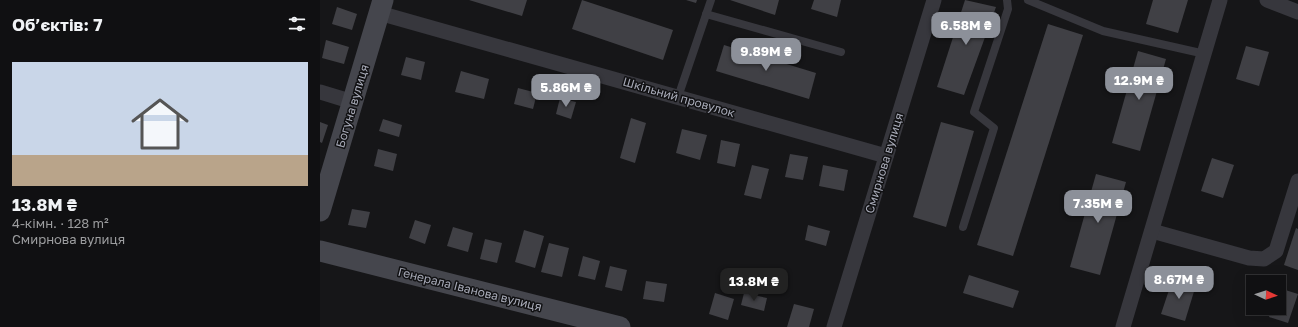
<!DOCTYPE html>
<html lang="uk">
<meta charset="utf-8">
<style>
:root{--surface:#101012;--page:#1e1e20;--text:#f1f3f6;--muted:#9c9d9f;--line:#303032;--accent:#8c9099}
body{margin:0;font-family:"Golos Text",sans-serif;background:var(--page);color:var(--text);height:100vh;display:flex;flex-direction:column;font-size:15px;white-space:nowrap}
*{box-sizing:border-box;margin:0}
p{font-size:13px;color:var(--muted)}
.icon{flex:none;width:22px;height:22px;fill:none;stroke:currentColor;stroke-width:2;stroke-linecap:round;stroke-linejoin:round}
.map{position:relative;flex:1;overflow:hidden}
.drawer{display:flex;flex-direction:column;background:var(--surface);width:320px}
.drawer>*{flex:none}
.needle{width:26px;rotate:94deg}
.buttons{position:absolute;left:926px;top:275px;display:grid;gap:8px}
.buttons a{display:grid;place-items:center;width:40px;height:40px;border-radius:0px;background:var(--surface);box-shadow:0 4px 16px #0002,0 0 0 1px var(--line);font-size:20px}
.price{position:absolute;translate:-50% -34px;padding:0 9px;border-radius:8px;background:var(--accent);color:#fff;font-size:13px;line-height:26px;filter:drop-shadow(0 1px 2px #0008)}
.price::after{content:'';position:absolute;left:50%;top:24px;width:12px;height:9px;margin-left:-6px;background:inherit;clip-path:polygon(0 0,100% 0,50% 100%)}
.price.current{background:#222;color:#fff}
ul{padding:0;list-style:none}
li{display:grid;align-content:center;gap:8px;height:212px;padding:0 12px}
li+li{border-top:1px solid var(--line)}
li span{display:grid;place-items:center;height:124px;border-radius:0px;color:#555}
li>.icon{margin-inline-start:auto}
span .icon{width:72px;height:72px;fill:#fffc;stroke-width:1}
li b{font-size:17px}
h2{display:flex;justify-content:space-between;align-items:center;height:48px;padding:0 12px;font-size:17px}
main{display:flex;flex:1;min-height:0}
.map>svg:first-child{display:block}
</style>
<main>
<section class="drawer">
<h2>Об’єктів: 7<svg class="icon" aria-label="filters" viewBox="0 0 24 24"><path d="M4 7h16M4 17h16"/><circle cx="9" cy="7" r="2"/><circle cx="15" cy="17" r="2"/></svg></h2>
<ul>
<li><span style="background:linear-gradient(#c9d6e8 75%,#b9a48a 0)"><svg class="icon" aria-label="home" viewBox="0 0 24 24"><path d="M3 11l9-7 9 7M6 9v11h12V9"/></svg></span><div><b>13.8M ₴</b><p>4-кімн. · 128 m²</p><p>Смирнова вулиця</p></div></li>
</ul>
</section>
<div class="map">
<svg width="978" height="327" viewBox="0 0 978 327">
<rect width="100%" height="100%" fill="#161618"/>
<g fill="#404045">
<polygon points="149,0 207,0 202,16"/>
<polygon points="262,0 353,30 343,60 252,29"/>
<polygon points="366,0 377,0 376,3"/>
<polygon points="410,0 459,0 455,15"/>
<polygon points="494,0 521,0 517,17 491,9"/>
<polygon points="645,0 676,7 644,95 617,87"/>
<polygon points="833,0 868,0 858,33 826,24"/>
<polygon points="17,7 37,14 32,30 12,24"/>
<polygon points="728,24 763,35 693,256 657,245"/>
<polygon points="6,40 29,47 24,64 2,58"/>
<polygon points="404,45 496,73 489,99 396,71"/>
<polygon points="926,46 949,52 939,86 916,79"/>
<polygon points="818,51 846,59 820,151 792,143"/>
<polygon points="86,57 105,62 101,80 81,75"/>
<polygon points="141,71 169,79 164,99 135,92"/>
<polygon points="198,88 217,93 213,109 194,104"/>
<polygon points="240,98 256,102 251,119 236,114"/>
<polygon points="311,118 326,123 315,163 300,158"/>
<polygon points="63,119 82,125 79,137 59,131"/>
<polygon points="0,122 8,125 2,143 0,142"/>
<polygon points="621,122 654,131 626,227 593,217"/>
<polygon points="362,129 387,135 380,160 356,153"/>
<polygon points="401,140 420,144 415,167 397,163"/>
<polygon points="58,149 77,154 73,171 54,166"/>
<polygon points="470,154 488,157 483,180 465,177"/>
<polygon points="892,158 914,165 903,198 881,191"/>
<polygon points="432,165 449,169 441,199 424,195"/>
<polygon points="503,165 528,170 524,191 499,186"/>
<polygon points="776,174 806,182 780,275 750,267"/>
<polygon points="32,209 50,212 46,228 28,225"/>
<polygon points="95,220 111,225 105,244 89,238"/>
<polygon points="488,225 510,231 506,246 485,240"/>
<polygon points="133,227 153,233 148,252 127,246"/>
<polygon points="976,228 978,229 978,270 964,265"/>
<polygon points="204,230 224,236 215,268 195,262"/>
<polygon points="165,239 182,243 177,263 160,259"/>
<polygon points="229,243 249,248 242,277 221,272"/>
<polygon points="263,256 280,261 275,280 258,276"/>
<polygon points="290,266 307,270 302,291 285,287"/>
<polygon points="649,275 699,291 693,308 643,293"/>
<polygon points="853,278 876,285 865,321 841,314"/>
<polygon points="326,281 347,284 344,302 323,299"/>
<polygon points="959,288 978,294 968,323 949,317 952,308 959,308"/>
<polygon points="395,293 414,299 408,320 389,314"/>
<polygon points="424,293 447,298 444,311 421,305"/>
<polygon points="474,304 494,309 489,327 467,327"/>
</g>
<g fill="none" stroke-linecap="round" stroke-linejoin="round">
<g stroke="#37373d" stroke-width="8">
<polyline points="708,0 783,31 885,54"/>
<polyline points="386,14 521,52"/>
<polyline points="358,97 391,0"/>
<polyline points="643,227 674,128 654,112 688,9 687,0"/>
</g>
<g stroke="#37373d" stroke-width="15">
<polyline points="947,0 978,12"/>
<polyline points="59,13 566,156"/>
<polyline points="0,92 33,102"/>
<polyline points="832,231 929,258 944,259 956,251 978,181"/>
<polyline points="514,327 614,0"/>
<polyline points="803,327 900,0"/>
</g>
<g stroke="#45464d" stroke-width="21">
<polyline points="0,211 63,0"/>
<polyline points="0,251 300,327"/>
</g>
</g>
<g text-anchor="middle" dominant-baseline="central" stroke-width="3" stroke-linejoin="round" paint-order="stroke">
<g font-size="12" fill="#a8abb8" stroke="#111113">
<text transform="translate(359 97) rotate(16)">Шкільний провулок</text>
<text transform="translate(32 106) rotate(-73)">Богуна вулиця</text>
<text transform="translate(564 163) rotate(-73)">Смирнова вулиця</text>
<text transform="translate(150 289) rotate(14)">Генерала Іванова вулиця</text>
</g>
</g>
</svg>
<div class="buttons">
<a><svg class="needle" viewBox="-14 -14 28 28"><path d="M0-13l5 13h-10z" fill="#e53935"/><path d="M0 13l5-13h-10z" fill="#9c9d9f"/></svg></a>
</div>
<b class="price" style="left:646px;top:46px">6.58M ₴</b>
<b class="price" style="left:446px;top:72px">9.89M ₴</b>
<b class="price" style="left:819px;top:101px">12.9M ₴</b>
<b class="price" style="left:246px;top:108px">5.86M ₴</b>
<b class="price" style="left:778px;top:224px">7.35M ₴</b>
<b class="price" style="left:859px;top:300px">8.67M ₴</b>
<b class="price current" style="left:434px;top:302px">13.8M ₴</b>
</div>
</main>
